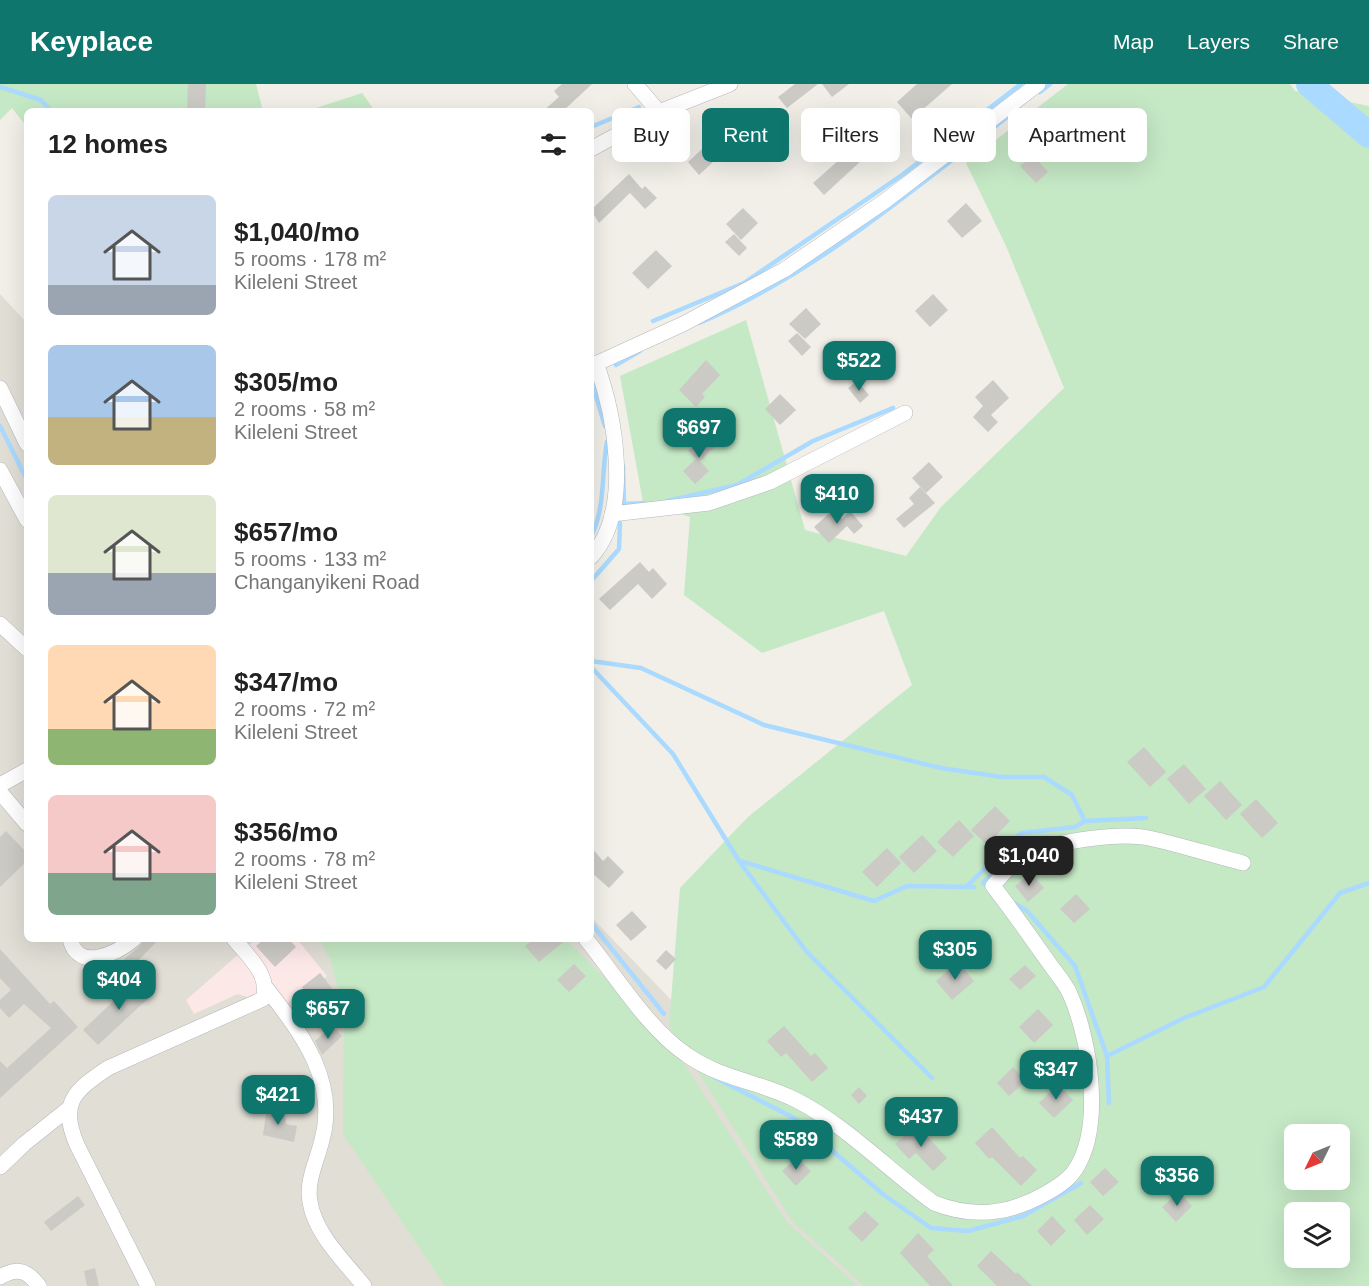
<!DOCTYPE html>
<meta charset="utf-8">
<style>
:root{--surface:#fff;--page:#f6f6f6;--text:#222;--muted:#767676;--accent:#0f766e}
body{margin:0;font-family:Helvetica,sans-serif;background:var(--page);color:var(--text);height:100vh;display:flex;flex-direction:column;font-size:22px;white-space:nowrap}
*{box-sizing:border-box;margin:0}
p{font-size:20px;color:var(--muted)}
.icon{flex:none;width:33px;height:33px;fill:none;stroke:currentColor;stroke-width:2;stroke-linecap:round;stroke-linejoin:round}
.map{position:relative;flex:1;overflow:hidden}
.side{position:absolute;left:24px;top:24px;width:570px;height:834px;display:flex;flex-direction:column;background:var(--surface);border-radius:9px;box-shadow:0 6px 24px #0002}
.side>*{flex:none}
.banner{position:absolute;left:612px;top:24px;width:570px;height:54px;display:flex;gap:12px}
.needle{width:39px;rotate:227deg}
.fabs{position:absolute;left:1284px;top:1040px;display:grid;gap:12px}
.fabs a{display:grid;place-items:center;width:66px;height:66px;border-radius:9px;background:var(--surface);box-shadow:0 6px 24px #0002;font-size:30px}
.price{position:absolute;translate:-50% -51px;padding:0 14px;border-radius:12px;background:var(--accent);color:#fff;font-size:20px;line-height:39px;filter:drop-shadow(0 2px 3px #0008)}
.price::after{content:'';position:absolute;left:50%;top:36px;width:18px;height:14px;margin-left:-9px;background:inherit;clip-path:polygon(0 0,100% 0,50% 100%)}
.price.on{background:#222;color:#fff}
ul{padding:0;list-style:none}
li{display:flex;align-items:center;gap:18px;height:150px;padding:0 24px}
li span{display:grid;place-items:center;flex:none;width:168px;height:120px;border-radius:9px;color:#555}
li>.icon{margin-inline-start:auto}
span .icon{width:72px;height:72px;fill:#fffc;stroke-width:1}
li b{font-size:26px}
h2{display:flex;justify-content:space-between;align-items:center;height:72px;padding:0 24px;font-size:26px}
.pill{padding:0 21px;border-radius:9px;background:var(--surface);box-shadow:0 6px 24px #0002;font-size:21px;line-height:54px}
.pill.on{background:var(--accent);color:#fff}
header{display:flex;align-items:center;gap:36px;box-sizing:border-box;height:84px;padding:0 30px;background:var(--accent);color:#fff}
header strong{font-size:28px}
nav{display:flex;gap:33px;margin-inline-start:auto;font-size:21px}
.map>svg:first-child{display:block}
</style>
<header>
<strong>Keyplace</strong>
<nav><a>Map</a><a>Layers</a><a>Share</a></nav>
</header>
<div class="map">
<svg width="1369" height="1202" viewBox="0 0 1369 1202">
<rect width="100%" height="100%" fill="#f1efe8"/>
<polygon fill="#e1ded6" points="0,210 27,239 27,855 591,855 591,833 948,1202 0,1202"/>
<polygon fill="#fce8e6" points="256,855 297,855 327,892 280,924 238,910 194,930 186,916"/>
<g fill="#c5e8c5" fill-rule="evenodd">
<polygon points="0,0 256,0 263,27 27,27 27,43 12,24 0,36"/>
<path d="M1068 0H1290L1295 7 1369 22V1202H864L792 1137 669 942 680 804 748 733 912 601 884 527 762 569 684 511 690 433 643 418 620 292 746 236 805 446 906 472 941 423 1064 304 1006 162 966 79ZM1294 1050H1340V1095H1294ZM1294 1128H1340V1173H1294Z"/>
<polygon points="362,9 375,27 307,27"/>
<polygon points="320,855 565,855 670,958 787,1138 858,1202 445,1202 343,1050 344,925 330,876"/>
</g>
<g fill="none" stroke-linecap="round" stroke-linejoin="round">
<g stroke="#aadaff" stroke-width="4.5">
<polyline points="0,3 41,16 51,27"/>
<polyline points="1040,8 1050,0"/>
<polyline points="591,43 639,23"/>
<polyline points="653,237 744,199 902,91 1021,0"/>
<path d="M699 239C815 190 911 107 1010 31"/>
<polyline points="616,281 640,267"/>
<polyline points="591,296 605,342"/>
<polyline points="0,342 27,396"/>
<polyline points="623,382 624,420 644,419"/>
<polyline points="667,417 737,401 813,357 893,324"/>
<path d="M591 453C606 422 601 390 607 358"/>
<polyline points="591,497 619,465 620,439"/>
<polyline points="591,577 641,584 764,641 941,684 1002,693 1044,693 1072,711 1085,737"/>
<polyline points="591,583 673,670 739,777 806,867 932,994"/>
<polyline points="740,777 874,817 907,802 974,803"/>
<polyline points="966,803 1021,749 1075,743 1085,737 1146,734"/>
<polyline points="989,803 983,799 1025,758 1043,756"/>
<polyline points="1014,819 1027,827 1075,882 1107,972 1109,1019"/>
<polyline points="591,839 664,930"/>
<polyline points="1107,972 1184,934 1264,903 1340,809 1369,799"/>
<polyline points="714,993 794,1034 884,1111 931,1144 968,1147 1023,1132 1081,1099"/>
</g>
<polyline stroke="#aadaff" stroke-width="26" points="1309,0 1369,51"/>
</g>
<g fill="#cccac5">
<polygon points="188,0 206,0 205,27 187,27"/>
<polygon points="562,0 592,0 563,27 543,27 559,13 554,7"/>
<polygon points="795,0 818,0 787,24 778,13"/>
<polygon points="822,0 849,0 832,13"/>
<polygon points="917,0 952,0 912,35 897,18"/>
<polygon points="717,51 729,63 699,91 688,78"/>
<polygon points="865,53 875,64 824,111 813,99"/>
<polygon points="1033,71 1048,88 1036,99 1020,82"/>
<polygon points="629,90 642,105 645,102 657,114 645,125 630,109 599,139 591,126"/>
<polygon points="966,119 982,137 962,154 947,137"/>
<polygon points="743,124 758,139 741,156 726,140"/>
<polygon points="734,150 747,164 739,172 725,158"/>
<polygon points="656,166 672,182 648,205 632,189"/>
<polygon points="933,210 948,226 930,243 915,227"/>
<polygon points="806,224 821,240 805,255 789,240"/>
<polygon points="797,249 811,263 802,272 788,257"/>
<polygon points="866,267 881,283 864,299 848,282"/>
<polygon points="706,276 720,291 702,310 705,313 696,323 679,306"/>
<polygon points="993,296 1009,314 991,331 998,338 988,348 973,333 983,322 975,313"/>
<polygon points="857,297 869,311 860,319 848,304"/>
<polygon points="780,310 796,326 780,341 765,325"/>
<polygon points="706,351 716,362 700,377 709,387 695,400 683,387 696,375 688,367"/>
<polygon points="929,378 943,393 926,409 912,394"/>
<polygon points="920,403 935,419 904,444 896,435 914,420 909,414"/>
<polygon points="833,426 842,435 850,427 863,442 854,450 847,442 829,459 814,443"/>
<polygon points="640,478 649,488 653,484 667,500 652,515 638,500 610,526 599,515"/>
<polygon points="1144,663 1166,688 1150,703 1127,678"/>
<polygon points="1184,680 1206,705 1189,720 1167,695"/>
<polygon points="1220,697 1242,721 1226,736 1204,712"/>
<polygon points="1256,715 1278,739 1262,754 1240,730"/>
<polygon points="995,722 1010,737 987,761 971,746"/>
<polygon points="959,736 974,752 953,773 937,758"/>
<polygon points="6,747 27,769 27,777 0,803 0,753"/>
<polygon points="922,751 937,767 914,789 899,773"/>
<polygon points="591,763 603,777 608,772 624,788 609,804 591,788"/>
<polygon points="887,764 901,779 877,803 862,788"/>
<polygon points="1031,789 1044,804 1028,818 1015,802"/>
<polygon points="1076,810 1090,825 1074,839 1060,825"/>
<polygon points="632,827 647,843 631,857 616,841"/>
<polygon points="144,855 159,855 128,887 120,879 140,862"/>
<polygon points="264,855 289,855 296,863 275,883 256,862"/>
<polygon points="534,855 567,855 539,878 525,862"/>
<polygon points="0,865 50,920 54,917 78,943 0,1014 0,977 7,984 51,944 24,920 9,934 0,924 0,916 11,906 0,894"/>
<polygon points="666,866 676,875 666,886 656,877"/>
<polygon points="958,878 974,897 952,916 936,897"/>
<polygon points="574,880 586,892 569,908 557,896"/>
<polygon points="1025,881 1036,892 1020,906 1009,895"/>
<polygon points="320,889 335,908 338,905 347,917 325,933 302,903"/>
<polygon points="140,892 155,908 98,961 83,946"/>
<polygon points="1038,925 1053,941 1034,959 1019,943"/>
<polygon points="332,942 342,952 322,971 315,957"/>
<polygon points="784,942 811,972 815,969 828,984 812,998 786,969 781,973 767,957"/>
<polygon points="1013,983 1026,997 1009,1012 997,999"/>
<polygon points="1058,1000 1073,1016 1054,1034 1039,1019"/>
<polygon points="859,1003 867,1012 859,1020 851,1011"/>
<polygon points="267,1023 284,1026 286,1040 297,1042 294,1058 263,1051"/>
<polygon points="777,1040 789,1053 778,1063 766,1049"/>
<polygon points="917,1041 947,1074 933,1087 916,1069 909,1075 895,1060"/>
<polygon points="992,1043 1020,1074 1023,1072 1037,1086 1021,1102 992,1073 989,1075 975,1059"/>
<polygon points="797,1073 811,1087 796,1102 782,1087"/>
<polygon points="1105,1084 1119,1098 1103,1112 1090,1098"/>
<polygon points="1179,1108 1192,1122 1176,1138 1162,1123"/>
<polygon points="78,1112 85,1121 51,1147 44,1138"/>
<polygon points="1090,1121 1104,1135 1087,1151 1074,1136"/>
<polygon points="865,1127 879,1140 862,1158 848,1144"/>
<polygon points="1052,1132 1066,1147 1051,1162 1037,1147"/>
<polygon points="918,1149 934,1166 927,1172 953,1202 930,1202 900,1169"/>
<polygon points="991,1167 1016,1190 1017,1188 1032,1202 997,1202 977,1182"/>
<polygon points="95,1184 99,1202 87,1202 84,1187"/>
</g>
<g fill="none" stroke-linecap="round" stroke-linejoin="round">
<defs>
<g id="minor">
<polyline points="635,0 659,28"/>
<polyline points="591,65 659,28 730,0"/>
<polyline points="591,282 683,240 784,186 885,117 1038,0"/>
<polyline points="0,304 27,360"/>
<polyline points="0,386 27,436"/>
<polyline points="612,430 709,419 770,398 905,329"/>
<path d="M591 473C633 427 615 331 596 279"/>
<polyline points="0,540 27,565"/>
<polyline points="0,701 27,686"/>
<polyline points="0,708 27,740"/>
<path d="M70 855C78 889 117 869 134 855"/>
<path d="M586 855C616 892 648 945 687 971 721 995 761 998 796 1016 847 1042 888 1086 934 1119 972 1134 1007 1131 1043 1111 1054 1105 1068 1097 1075 1086 1104 1043 1090 955 1070 910 1065 898 1054 887 1047 876 1029 851 1012 826 993 802 1002 790 1013 779 1027 771 1053 757 1120 748 1149 754 1180 761 1212 771 1243 779"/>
<path d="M267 905C302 950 338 997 322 1056 317 1077 306 1097 310 1118 315 1150 345 1178 364 1202"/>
<polyline points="0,1083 24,1060 68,1025"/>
<path d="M0 1193C17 1183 27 1186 39 1202"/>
<path d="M148 1202 77 1061C59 1019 74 1007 108 984L263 915C271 892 248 872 234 855"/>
</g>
</defs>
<use href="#minor" stroke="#b5b8bc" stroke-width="16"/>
<use href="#minor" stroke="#fff" stroke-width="15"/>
</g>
</svg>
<div class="fabs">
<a><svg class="needle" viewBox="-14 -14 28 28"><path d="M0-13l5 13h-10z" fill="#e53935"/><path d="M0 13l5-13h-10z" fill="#767676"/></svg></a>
<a><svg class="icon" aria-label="layers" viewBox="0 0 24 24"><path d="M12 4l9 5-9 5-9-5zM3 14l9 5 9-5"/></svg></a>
</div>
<b class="price" style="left:859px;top:308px">$522</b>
<b class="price" style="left:699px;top:375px">$697</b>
<b class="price" style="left:837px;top:441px">$410</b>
<b class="price on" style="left:1029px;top:803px">$1,040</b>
<b class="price" style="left:955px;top:897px">$305</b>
<b class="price" style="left:119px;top:927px">$404</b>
<b class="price" style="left:328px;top:956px">$657</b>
<b class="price" style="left:1056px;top:1017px">$347</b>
<b class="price" style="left:278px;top:1042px">$421</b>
<b class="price" style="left:921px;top:1064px">$437</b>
<b class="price" style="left:796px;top:1087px">$589</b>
<b class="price" style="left:1177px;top:1123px">$356</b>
<div class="banner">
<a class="pill">Buy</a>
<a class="pill on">Rent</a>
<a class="pill">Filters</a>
<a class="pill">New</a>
<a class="pill">Apartment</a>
</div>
<section class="side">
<h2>12 homes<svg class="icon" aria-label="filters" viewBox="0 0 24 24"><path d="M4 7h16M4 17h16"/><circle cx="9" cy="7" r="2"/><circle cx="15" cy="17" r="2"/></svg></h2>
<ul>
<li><span style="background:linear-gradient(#c9d6e8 75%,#9aa5b1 0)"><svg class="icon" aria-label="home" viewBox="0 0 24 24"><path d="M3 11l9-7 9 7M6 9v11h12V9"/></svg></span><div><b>$1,040/mo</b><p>5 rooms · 178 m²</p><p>Kileleni Street</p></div></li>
<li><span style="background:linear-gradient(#a9c7e8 60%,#c2b280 0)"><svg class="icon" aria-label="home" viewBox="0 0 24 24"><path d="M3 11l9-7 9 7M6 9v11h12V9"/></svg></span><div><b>$305/mo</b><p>2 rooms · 58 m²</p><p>Kileleni Street</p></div></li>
<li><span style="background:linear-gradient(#dfe7d0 65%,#9aa5b1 0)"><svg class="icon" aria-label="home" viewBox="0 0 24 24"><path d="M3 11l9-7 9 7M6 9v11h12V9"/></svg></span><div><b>$657/mo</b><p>5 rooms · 133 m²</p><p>Changanyikeni Road</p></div></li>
<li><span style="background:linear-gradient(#ffd9b3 70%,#8fb573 0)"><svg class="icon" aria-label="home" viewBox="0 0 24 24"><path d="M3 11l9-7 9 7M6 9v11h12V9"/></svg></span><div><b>$347/mo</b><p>2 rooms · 72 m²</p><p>Kileleni Street</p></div></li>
<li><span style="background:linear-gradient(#f6c9c9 65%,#7fa58c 0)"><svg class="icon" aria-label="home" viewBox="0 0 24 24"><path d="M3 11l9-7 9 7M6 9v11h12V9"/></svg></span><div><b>$356/mo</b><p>2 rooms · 78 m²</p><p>Kileleni Street</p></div></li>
</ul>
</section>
</div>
